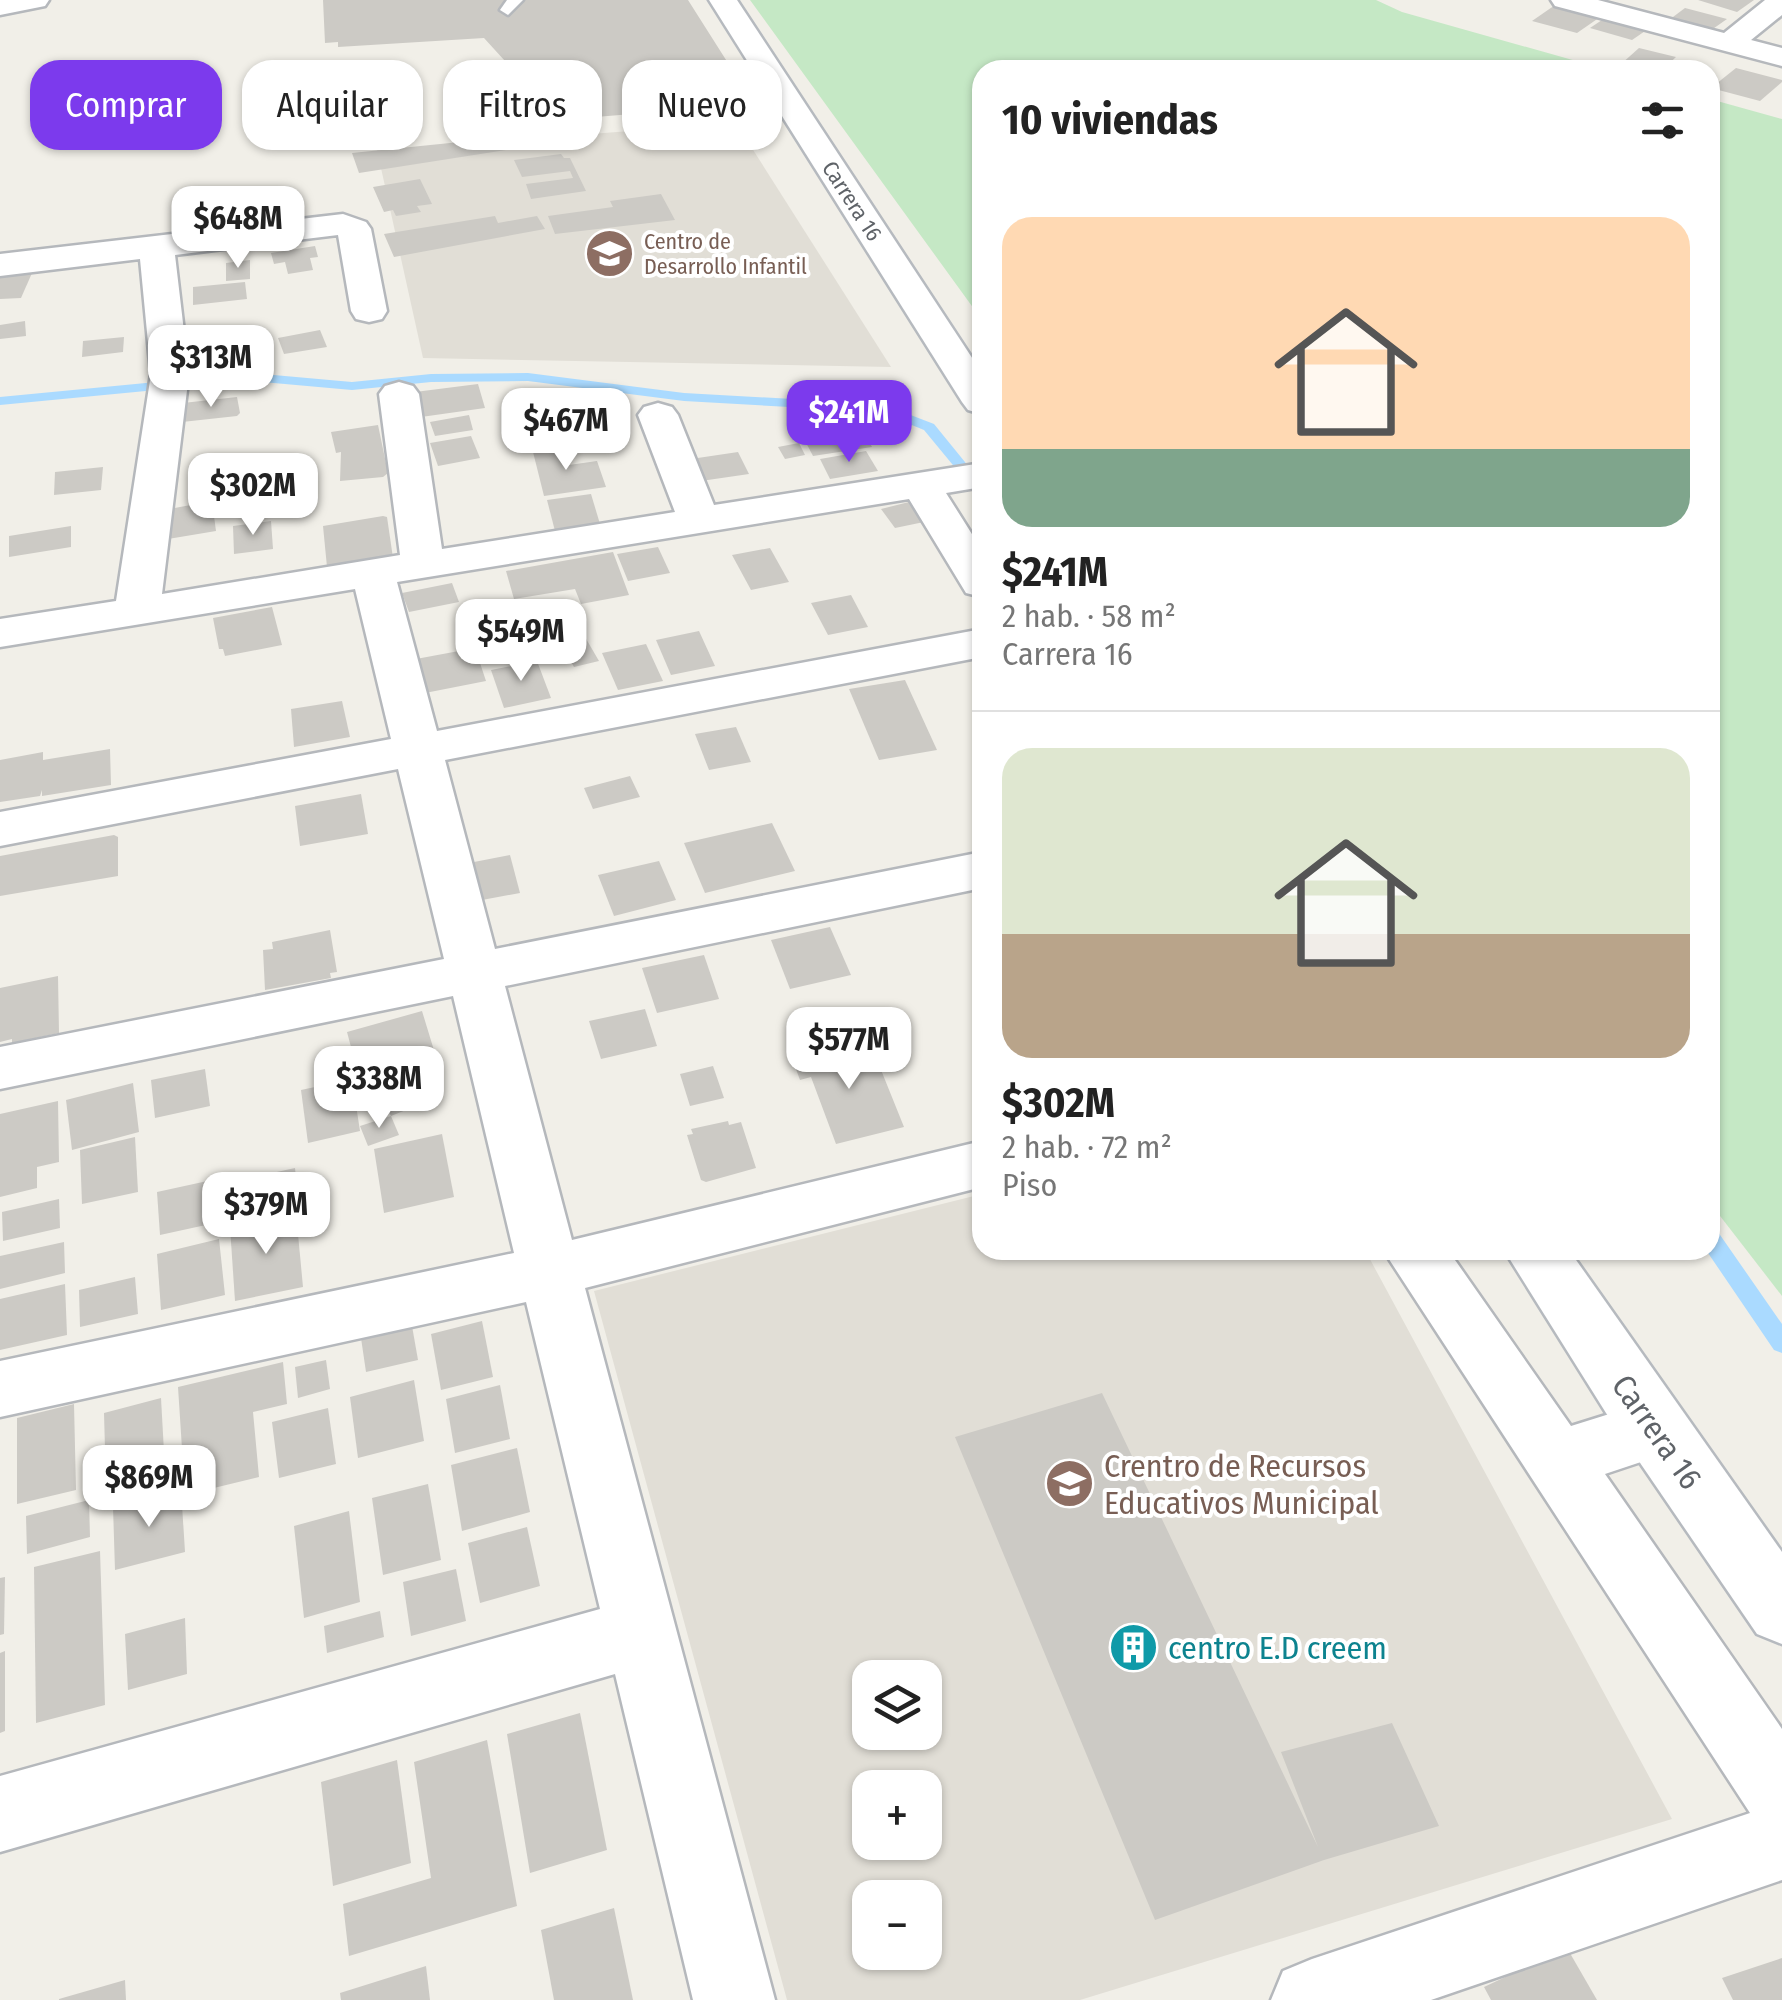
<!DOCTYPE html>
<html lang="es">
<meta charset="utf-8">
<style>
:root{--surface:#fff;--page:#f2f2f2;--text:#222;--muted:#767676;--line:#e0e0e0;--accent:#7c3aed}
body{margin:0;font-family:"Fira Sans Condensed",sans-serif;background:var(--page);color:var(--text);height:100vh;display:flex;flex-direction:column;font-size:38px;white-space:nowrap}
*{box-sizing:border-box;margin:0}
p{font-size:32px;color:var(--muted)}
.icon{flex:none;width:55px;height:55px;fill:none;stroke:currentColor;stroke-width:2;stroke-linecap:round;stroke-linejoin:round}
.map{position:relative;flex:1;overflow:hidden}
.side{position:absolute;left:972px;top:60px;width:748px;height:1200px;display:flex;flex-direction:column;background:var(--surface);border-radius:30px;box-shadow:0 2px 8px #0004}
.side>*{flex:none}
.guide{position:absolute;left:30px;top:60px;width:792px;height:90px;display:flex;gap:20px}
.fabs{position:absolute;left:852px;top:1660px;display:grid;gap:20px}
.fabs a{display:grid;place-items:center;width:90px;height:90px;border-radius:20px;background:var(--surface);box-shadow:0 2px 8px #0004;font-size:50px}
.price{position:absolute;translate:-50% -85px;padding:0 22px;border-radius:20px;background:#fff;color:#222;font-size:32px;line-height:65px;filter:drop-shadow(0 2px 5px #0008)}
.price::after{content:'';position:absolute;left:50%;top:60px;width:30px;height:22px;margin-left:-15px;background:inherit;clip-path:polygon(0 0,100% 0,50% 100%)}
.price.active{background:var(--accent);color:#fff}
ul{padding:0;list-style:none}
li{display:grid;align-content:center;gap:20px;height:530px;padding:0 30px}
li+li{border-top:2px solid var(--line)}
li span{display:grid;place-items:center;height:310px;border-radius:30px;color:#555}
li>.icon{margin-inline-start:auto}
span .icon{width:180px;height:180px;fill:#fffc;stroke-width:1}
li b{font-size:42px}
h2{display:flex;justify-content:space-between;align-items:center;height:120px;padding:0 30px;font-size:42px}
.pill{padding:0 35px;border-radius:30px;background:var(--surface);box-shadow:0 2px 8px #0004;font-size:35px;line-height:90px}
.pill.active{background:var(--accent);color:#fff}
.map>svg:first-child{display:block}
</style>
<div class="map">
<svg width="1782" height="2000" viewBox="0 0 1782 2000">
<rect width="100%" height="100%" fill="#f1efe8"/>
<g fill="#e1ded6" fill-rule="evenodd">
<polygon points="736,123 891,367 423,358 377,150"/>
<path d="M982 1194V1250H1365L1672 1819 1080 2000H787L594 1291ZM870 1678H925V1732H870ZM870 1788H925V1842H870ZM870 1898H925V1952H870Z"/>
</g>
<g fill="#c5e8c5">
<polygon points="750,0 1376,0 1402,12 1608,70 982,70 982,320"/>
<polygon points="1710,99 1782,119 1782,1296 1710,1203"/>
</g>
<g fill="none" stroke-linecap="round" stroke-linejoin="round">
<g fill="#aadaff" fill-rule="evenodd">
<polygon points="250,373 352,382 431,374 528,373 684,393 882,404 934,424 969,467 967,470 957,470 924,430 880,412 684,401 528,381 431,382 352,390 250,381 0,405 0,397"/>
<polygon points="982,487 982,497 977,496 974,492"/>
<polygon points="1710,1229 1718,1232 1782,1324 1782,1353 1774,1350 1706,1250 1710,1250"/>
</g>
</g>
<g fill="#cccac5">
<polygon points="323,0 688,0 754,104 559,120 484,38 338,47 338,42 325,43"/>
<polygon points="1698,0 1754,0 1737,12"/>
<polygon points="1558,3 1603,15 1577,33 1532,21"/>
<polygon points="1685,8 1727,19 1707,33 1665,23"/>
<polygon points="1608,16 1651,27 1632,40 1590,28"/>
<polygon points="1639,48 1676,57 1662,70 1620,65"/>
<polygon points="1736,68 1782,80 1782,82 1760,101 1711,88"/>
<polygon points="499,138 506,150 359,173 352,153"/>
<polygon points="561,154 564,158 570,158 586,191 531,199 526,184 573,178 570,171 522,177 514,160"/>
<polygon points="420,179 432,204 417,206 421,212 396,216 393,210 384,212 373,187"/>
<polygon points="661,194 675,220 555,234 548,216 613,207 610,201"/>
<polygon points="495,216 498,223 537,216 545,229 394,257 384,234"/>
<polygon points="315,246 318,257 310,258 313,270 288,274 285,262 274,264 271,253"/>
<polygon points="250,260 250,279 226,281 226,263"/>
<polygon points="32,273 21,298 0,299 0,274"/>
<polygon points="245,282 247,299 193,305 193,287"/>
<polygon points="25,321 26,336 0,339 0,325"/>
<polygon points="320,330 327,347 284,354 278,338"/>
<polygon points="124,337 123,352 82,357 83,341"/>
<polygon points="271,341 273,361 221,367 220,347"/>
<polygon points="478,384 485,408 421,417 415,392"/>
<polygon points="582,396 590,417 526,426 519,405"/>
<polygon points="237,397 240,413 237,416 182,422 183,403"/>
<polygon points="469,415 473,430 435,436 430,422"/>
<polygon points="378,425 388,473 383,477 340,481 341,452 336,453 331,432"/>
<polygon points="860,426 872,447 813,456 802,435"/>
<polygon points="471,436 480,458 438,466 430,443"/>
<polygon points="799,443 805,455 785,459 778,447"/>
<polygon points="564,447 569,465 597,461 606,487 544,496 533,452"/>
<polygon points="866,451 878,471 830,479 820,459"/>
<polygon points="738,452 749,474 701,481 691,459"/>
<polygon points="103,467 101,490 54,495 55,472"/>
<polygon points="591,494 600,524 555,531 547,500"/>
<polygon points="212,501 216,531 168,539 164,510"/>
<polygon points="909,502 924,522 895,528 881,509"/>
<polygon points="383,516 387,517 393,558 327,567 323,526"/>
<polygon points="271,521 273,549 234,554 233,526"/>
<polygon points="71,526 71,547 9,557 9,536"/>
<polygon points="658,547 670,573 628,581 617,554"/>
<polygon points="770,548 789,582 751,590 732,555"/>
<polygon points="613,552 629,595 581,604 575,589 514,599 506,571"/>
<polygon points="452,583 459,602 409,612 402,593"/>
<polygon points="851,595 868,627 828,635 811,603"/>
<polygon points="272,607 282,645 225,656 223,649 219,649 213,618"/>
<polygon points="699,631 715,666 671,675 656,640"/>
<polygon points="585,637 599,661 574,667 561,643"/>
<polygon points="646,644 663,681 618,690 602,653"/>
<polygon points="475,648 486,681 425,693 416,659"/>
<polygon points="537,661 551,698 504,708 491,670"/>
<polygon points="905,680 937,750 879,760 849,689"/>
<polygon points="342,701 350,737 294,747 291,709"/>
<polygon points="736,727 751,762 709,770 695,734"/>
<polygon points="110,749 111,785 42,796 42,790 40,796 0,802 0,760 43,752 43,760"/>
<polygon points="630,776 640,797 593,809 584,788"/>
<polygon points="361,794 368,834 300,846 295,806"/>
<polygon points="772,823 795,871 705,893 684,843"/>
<polygon points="114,835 118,837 118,876 0,896 0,856"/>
<polygon points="510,855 520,893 482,900 474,862"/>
<polygon points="659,861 676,900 614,916 598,875"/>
<polygon points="830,927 851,975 790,989 771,940"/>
<polygon points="330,930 337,972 330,973 331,978 265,990 263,950 273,949 272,942"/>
<polygon points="704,955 719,999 657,1013 642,968"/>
<polygon points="58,976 59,1033 12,1043 12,1039 0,1042 0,988"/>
<polygon points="645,1009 657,1046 601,1059 589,1021"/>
<polygon points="422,1011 440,1070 413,1078 420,1078 431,1100 391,1116 380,1093 388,1090 387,1085 363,1092 347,1032"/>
<polygon points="834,1043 840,1058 873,1050 904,1127 836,1144 811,1077 800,1080 790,1053"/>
<polygon points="713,1066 724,1098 690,1106 680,1074"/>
<polygon points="205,1069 210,1106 155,1118 151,1080"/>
<polygon points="352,1079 360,1131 308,1143 301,1090"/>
<polygon points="133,1083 139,1132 72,1150 66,1100"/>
<polygon points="58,1101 59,1162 37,1167 37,1188 0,1197 0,1114"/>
<polygon points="391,1116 399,1135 368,1146 360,1126"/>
<polygon points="728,1121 729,1125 741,1122 756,1168 706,1182 701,1180 687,1135 693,1134 691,1129"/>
<polygon points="442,1134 454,1197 384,1213 374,1149"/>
<polygon points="135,1137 138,1192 82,1204 80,1150"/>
<polygon points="295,1168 299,1206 231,1221 227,1183"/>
<polygon points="212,1180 215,1223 160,1235 157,1192"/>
<polygon points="59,1199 60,1228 3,1241 2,1212"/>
<polygon points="296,1213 303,1287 235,1301 230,1227"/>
<polygon points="219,1239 225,1295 161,1310 157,1254"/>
<polygon points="64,1242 65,1273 0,1289 0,1256"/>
<polygon points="135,1277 138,1314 80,1327 79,1290"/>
<polygon points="65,1284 67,1335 0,1350 0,1299"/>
<polygon points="482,1321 493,1377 441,1390 431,1334"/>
<polygon points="412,1326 418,1360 366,1372 361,1338"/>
<polygon points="326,1360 330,1389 298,1398 295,1367"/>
<polygon points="283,1362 287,1404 253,1412 259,1477 185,1495 178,1387"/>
<polygon points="414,1380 424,1441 358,1458 350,1397"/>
<polygon points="500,1385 510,1439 455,1453 446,1399"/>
<polygon points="1102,1393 1318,1847 1281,1752 1392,1723 1439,1826 1324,1860 1155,1920 955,1437"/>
<polygon points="161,1398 165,1470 106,1485 104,1413"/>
<polygon points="74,1404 76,1490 17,1504 17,1418"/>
<polygon points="328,1408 336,1464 279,1478 272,1422"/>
<polygon points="517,1448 530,1512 462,1531 451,1465"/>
<polygon points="428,1484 441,1560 383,1575 372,1498"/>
<polygon points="181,1489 185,1552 115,1570 113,1507"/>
<polygon points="89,1500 90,1537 27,1554 26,1516"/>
<polygon points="349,1511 360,1602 304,1618 294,1526"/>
<polygon points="527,1527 540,1586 480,1603 468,1543"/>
<polygon points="100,1551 105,1705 36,1723 34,1567"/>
<polygon points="456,1569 466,1621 411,1636 403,1582"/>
<polygon points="5,1577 4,1634 0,1635 0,1578"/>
<polygon points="380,1611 384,1637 327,1653 324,1626"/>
<polygon points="185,1618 187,1674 128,1690 125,1634"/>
<polygon points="5,1651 5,1731 0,1733 0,1653"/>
<polygon points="580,1713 607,1850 530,1873 507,1734"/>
<polygon points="487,1740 517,1906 349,1956 343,1904 431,1878 414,1762"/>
<polygon points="397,1760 411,1863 333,1886 321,1782"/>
<polygon points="614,1908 633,2000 554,2000 541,1930"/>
<polygon points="1567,1948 1597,2000 1491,2000 1484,1987"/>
<polygon points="1782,1958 1782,2000 1733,2000 1722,1978"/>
<polygon points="426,1966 430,2000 341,2000 340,1993"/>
<polygon points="125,1980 126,2000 59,2000 59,1999"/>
</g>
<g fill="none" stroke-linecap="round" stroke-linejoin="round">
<defs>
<polygon id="service" points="507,0 523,0 508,15 500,10"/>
<g id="minor">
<polygon points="0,0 49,0 45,6 0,15"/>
<polygon points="1551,0 1598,0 1724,33 1765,0 1782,0 1782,15 1751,40 1782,48 1782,66 1555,6"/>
<polygon points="343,214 366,222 371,229 387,311 382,319 369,322 356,319 351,311 338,235 175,255 189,374 162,594 400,555 379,394 385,386 399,382 413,386 419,394 442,549 675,512 638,415 644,407 658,403 672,407 678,415 714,505 982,463 982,487 946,493 982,550 982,597 966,593 909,499 397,582 437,731 982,629 982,657 445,760 495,949 982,852 982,888 505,986 572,1240 982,1141 982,1187 585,1288 775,2000 693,2000 615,1674 0,1852 0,1776 600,1609 526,1302 0,1417 0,1361 514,1253 453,996 0,1089 0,1047 444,959 398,769 0,846 0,812 391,739 355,589 0,647 0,619 116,601 151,374 140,259 0,276 0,254"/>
<polygon points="1383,1250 1448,1250 1571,1426 1654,1400 1677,1408 1687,1429 1677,1450 1605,1474 1782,1729 1782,1880 1431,2000 1271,2000 1283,1971 1312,1959 1750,1813"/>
</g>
<g id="secondary">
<polygon points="709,0 737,0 982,373 982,414 968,410 962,402"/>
<polygon points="1504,1250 1569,1250 1782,1552 1782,1644 1757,1634 1606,1413"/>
</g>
</defs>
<use href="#service" stroke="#b5b8bc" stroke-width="5"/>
<use href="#minor" stroke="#b5b8bc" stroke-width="5"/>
<use href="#secondary" stroke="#b6babf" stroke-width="5"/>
<use href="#service" fill="#fff" fill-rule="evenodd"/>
<use href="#minor" fill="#fff" fill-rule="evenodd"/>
<use href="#secondary" fill="#fff" fill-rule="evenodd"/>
</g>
<defs>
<symbol id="university-disc" viewBox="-11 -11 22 22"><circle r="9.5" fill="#8d6e63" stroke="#fff"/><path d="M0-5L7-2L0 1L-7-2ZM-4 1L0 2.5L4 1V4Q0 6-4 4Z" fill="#fff"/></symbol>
<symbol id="building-disc" viewBox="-11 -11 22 22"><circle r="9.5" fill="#0f9aa8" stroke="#fff"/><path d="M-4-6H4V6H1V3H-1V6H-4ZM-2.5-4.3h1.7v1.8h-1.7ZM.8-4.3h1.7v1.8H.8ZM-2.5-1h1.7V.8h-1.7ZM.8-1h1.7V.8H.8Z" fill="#fff"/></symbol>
</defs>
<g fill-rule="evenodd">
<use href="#university-disc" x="582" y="226" width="55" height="55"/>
<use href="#university-disc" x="1042" y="1456" width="55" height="55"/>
<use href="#building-disc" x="1106" y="1620" width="55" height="55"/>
</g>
<g text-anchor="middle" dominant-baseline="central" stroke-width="8" stroke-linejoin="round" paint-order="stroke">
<g font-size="22" fill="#5f6368" stroke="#fff">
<text transform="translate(852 201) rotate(57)">Carrera 16</text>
</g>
<g font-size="22" fill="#785e54" stroke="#fff" text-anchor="start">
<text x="644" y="241">Centro de<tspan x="644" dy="25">Desarrollo Infantil</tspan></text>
</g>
<g font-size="32" fill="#5f6368" stroke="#fff">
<text transform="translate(1657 1432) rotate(55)">Carrera 16</text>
</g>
<g font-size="32" fill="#785e54" stroke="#fff" text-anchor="start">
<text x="1104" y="1466">Crentro de Recursos<tspan x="1104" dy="37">Educativos Municipal</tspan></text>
</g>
<g font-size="32" fill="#0d838f" stroke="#fff" text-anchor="start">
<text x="1168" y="1648">centro E.D creem</text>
</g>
</g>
</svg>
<div class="fabs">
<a><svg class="icon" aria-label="layers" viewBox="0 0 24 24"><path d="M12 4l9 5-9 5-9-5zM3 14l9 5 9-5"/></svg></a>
<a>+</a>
<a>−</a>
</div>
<b class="price" style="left:238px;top:271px">$648M</b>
<b class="price" style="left:211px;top:410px">$313M</b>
<b class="price active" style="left:849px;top:465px">$241M</b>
<b class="price" style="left:566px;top:473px">$467M</b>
<b class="price" style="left:253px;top:538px">$302M</b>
<b class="price" style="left:521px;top:684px">$549M</b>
<b class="price" style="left:849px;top:1092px">$577M</b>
<b class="price" style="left:379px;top:1131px">$338M</b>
<b class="price" style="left:266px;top:1257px">$379M</b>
<b class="price" style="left:149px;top:1530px">$869M</b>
<div class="guide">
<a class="pill active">Comprar</a>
<a class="pill">Alquilar</a>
<a class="pill">Filtros</a>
<a class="pill">Nuevo</a>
</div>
<section class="side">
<h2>10 viviendas<svg class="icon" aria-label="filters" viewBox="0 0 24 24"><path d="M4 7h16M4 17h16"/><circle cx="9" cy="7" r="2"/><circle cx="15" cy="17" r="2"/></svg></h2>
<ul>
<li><span style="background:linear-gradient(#ffd9b3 75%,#7fa58c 0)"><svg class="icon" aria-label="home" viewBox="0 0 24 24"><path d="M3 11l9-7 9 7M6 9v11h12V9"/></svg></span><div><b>$241M</b><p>2 hab. · 58 m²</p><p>Carrera 16</p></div></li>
<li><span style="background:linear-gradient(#dfe7d0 60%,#b9a48a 0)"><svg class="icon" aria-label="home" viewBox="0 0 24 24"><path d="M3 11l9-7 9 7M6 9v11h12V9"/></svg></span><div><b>$302M</b><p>2 hab. · 72 m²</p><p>Piso</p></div></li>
</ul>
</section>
</div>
